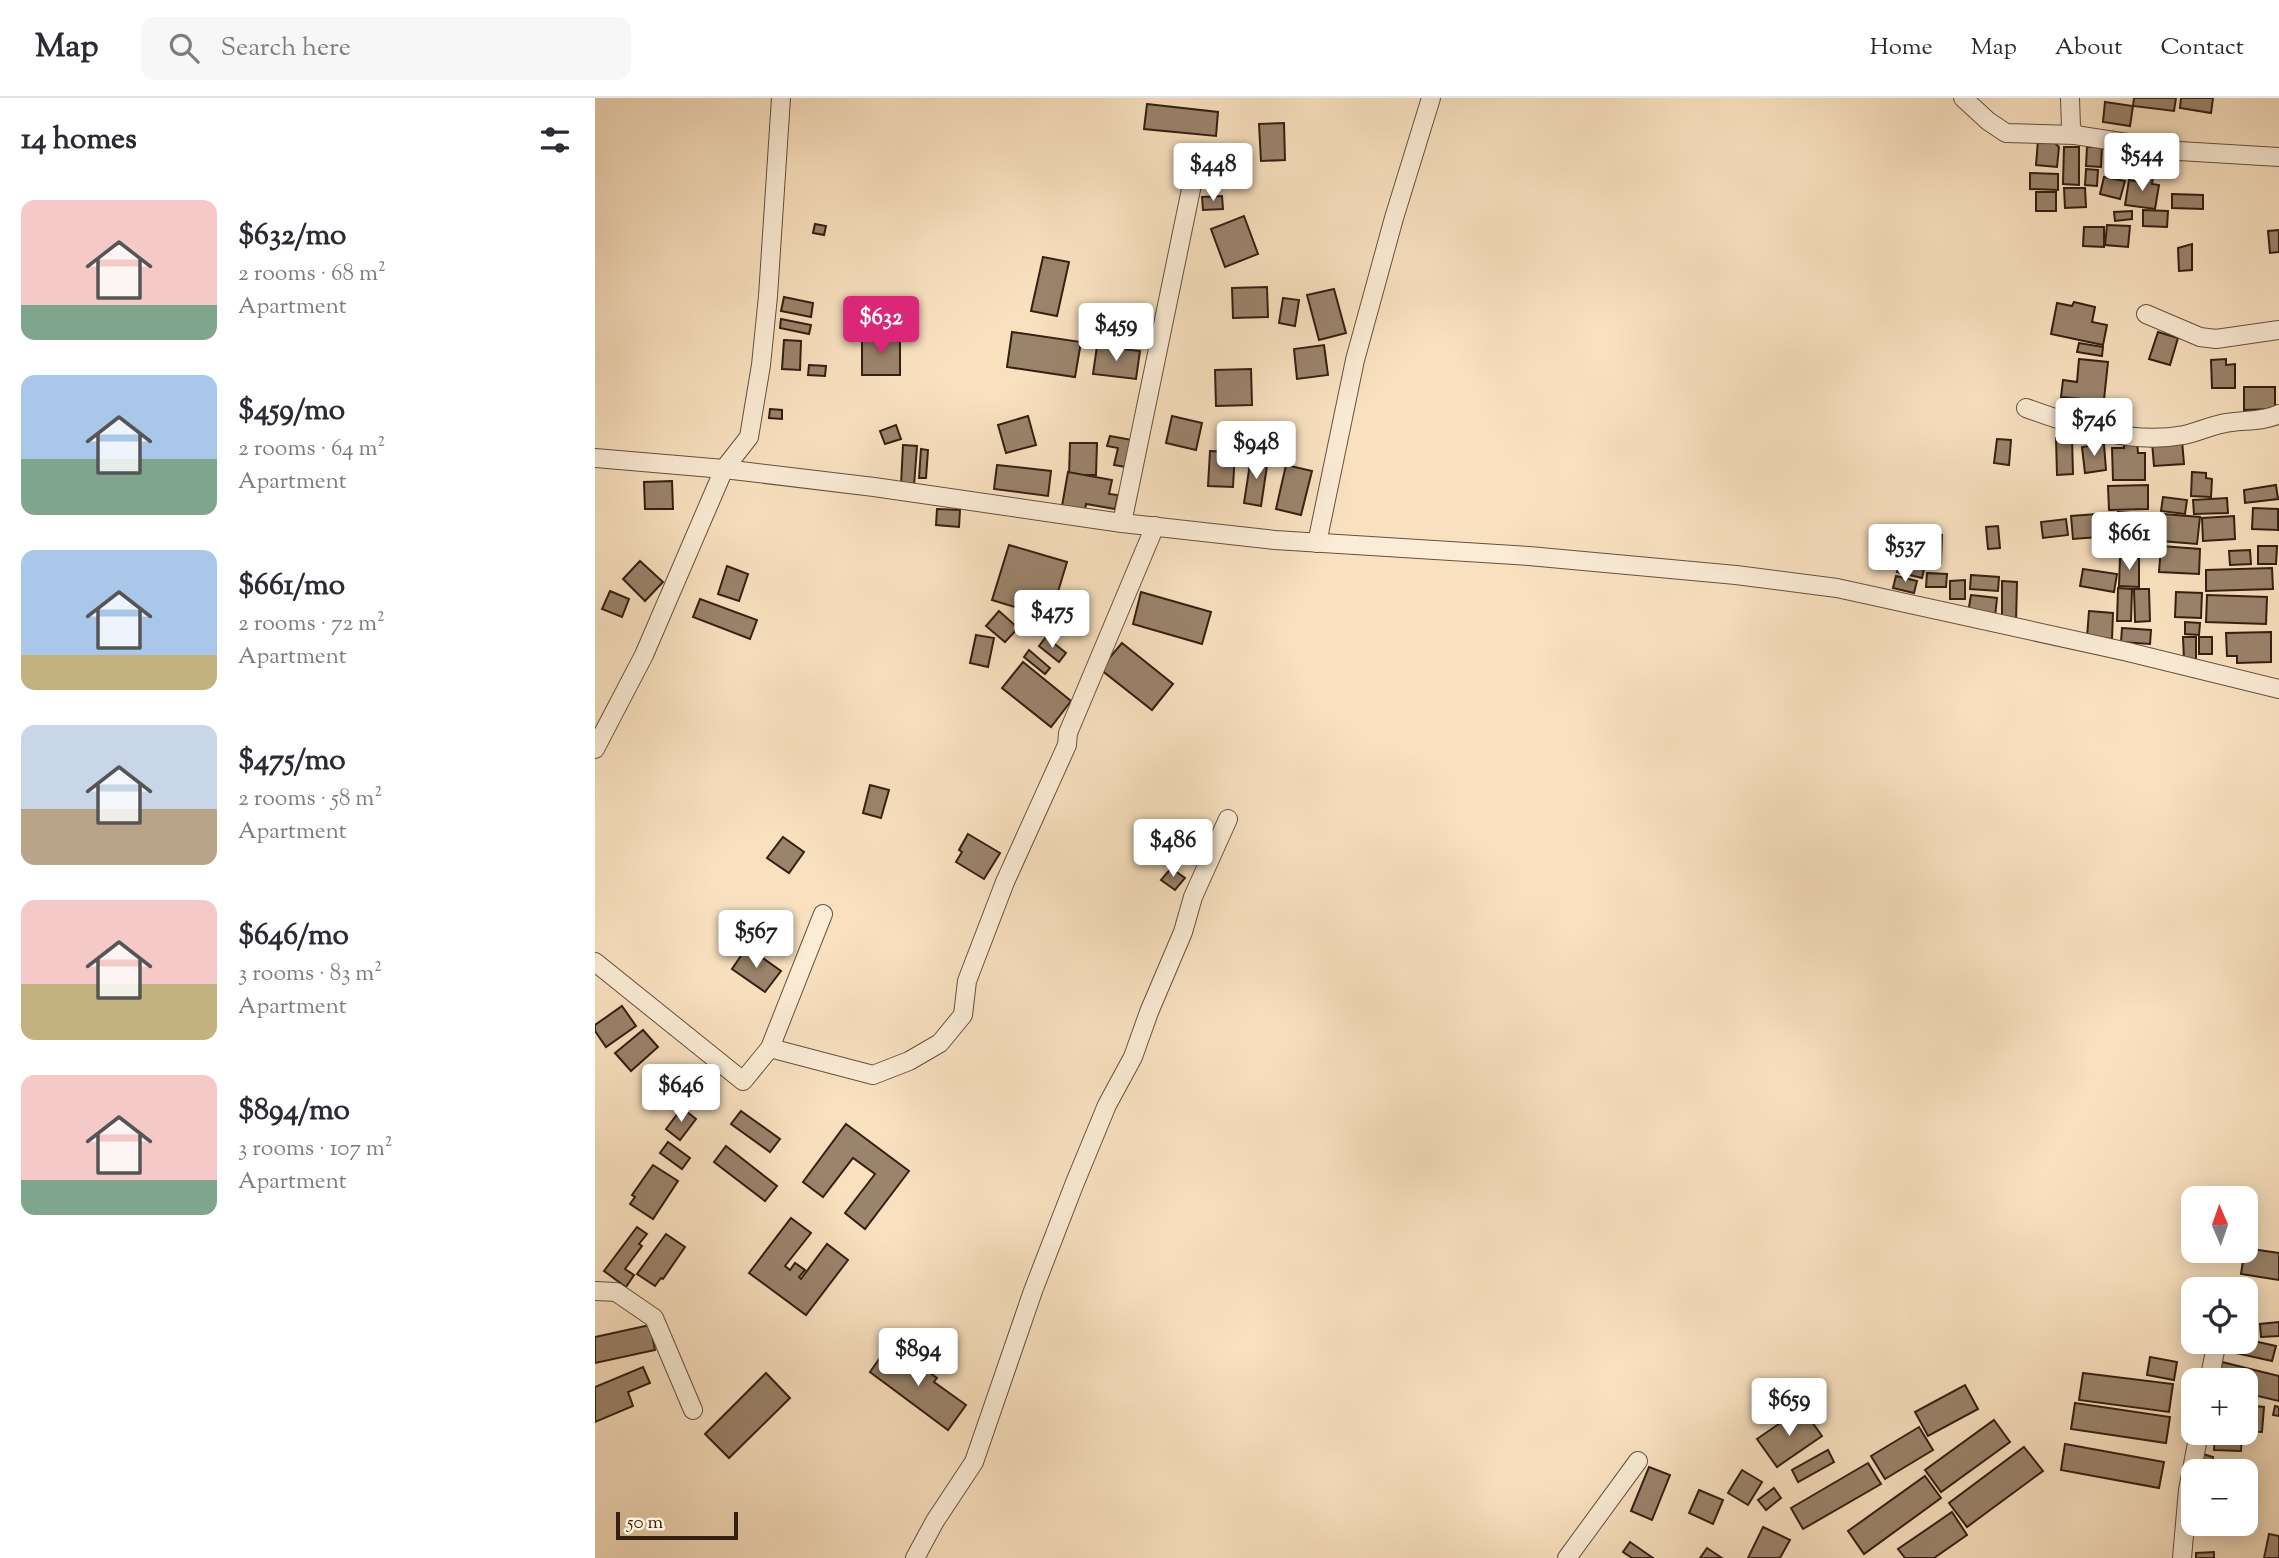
<!DOCTYPE html>
<meta charset="utf-8">
<style>
:root{--surface:#fff;--page:#f7f7f7;--text:#2b2b33;--muted:#7c7c81;--line:#e1e1e2;--accent:#db2777}
body{margin:0;font-family:"Sorts Mill Goudy",serif;background:var(--page);color:var(--text);height:100vh;display:flex;flex-direction:column;font-size:26px;white-space:nowrap}
*{box-sizing:border-box;margin:0}
p{font-size:23px;color:var(--muted)}
.icon{flex:none;width:38px;height:38px;fill:none;stroke:currentColor;stroke-width:2;stroke-linecap:round;stroke-linejoin:round}
.map{position:relative;flex:1;overflow:hidden}
.panel{display:flex;flex-direction:column;background:var(--surface);width:595px}
.panel>*{flex:none}
.needle{width:46px;rotate:358deg}
.controls{position:absolute;left:1586px;top:1088px;display:grid;gap:14px}
.controls a{display:grid;place-items:center;width:77px;height:77px;border-radius:14px;background:var(--surface);box-shadow:0 4px 18px #0003;font-size:35px}
.scale{position:absolute;left:21px;bottom:18px;width:122px;box-sizing:border-box;padding-left:7px;border:4px solid #351f12;border-top:0;font-size:19px;line-height:24px;white-space:nowrap;color:#351f12;-webkit-text-stroke:5px #fbecd6;paint-order:stroke}
.price{position:absolute;translate:-50% -60px;padding:0 16px;border-radius:7px;background:#fff;color:#222;font-size:23px;line-height:46px;filter:drop-shadow(0 2px 4px #0008)}
.price::after{content:'';position:absolute;left:50%;top:42px;width:21px;height:16px;margin-left:-10px;background:inherit;clip-path:polygon(0 0,100% 0,50% 100%)}
.price.selected{background:var(--accent);color:#fff}
ul{padding:0;list-style:none}
li{display:flex;align-items:center;gap:21px;height:175px;padding:0 21px}
li span{display:grid;place-items:center;flex:none;width:196px;height:140px;border-radius:14px;color:#555}
li>.icon{margin-inline-start:auto}
span .icon{width:84px;height:84px;fill:#fffc;stroke-width:1}
li b{font-size:30px}
h2{display:flex;justify-content:space-between;align-items:center;height:84px;padding:0 21px;font-size:30px}
header{display:flex;align-items:center;gap:42px;box-sizing:border-box;height:98px;padding:0 35px;background:var(--surface);border-bottom:2px solid var(--line)}
header strong{font-size:33px}
nav{display:flex;gap:38px;margin-inline-start:auto;font-size:24px}
.search{width:490px;height:63px;background:var(--page);display:flex;align-items:center;gap:18px;box-sizing:border-box;padding:0 24px;border-radius:14px;color:var(--muted);font-size:26px}
main{display:flex;flex:1;min-height:0}
.map>svg:first-child{display:block}
</style>
<header>
<strong>Map</strong>
<div class="search"><svg class="icon" aria-label="search" viewBox="0 0 24 24"><circle cx="10" cy="10" r="6"/><path d="M15 15l6 6"/></svg>Search here</div>
<nav><a>Home</a><a>Map</a><a>About</a><a>Contact</a></nav>
</header>
<main>
<section class="panel">
<h2>14 homes<svg class="icon" aria-label="filters" viewBox="0 0 24 24"><path d="M4 7h16M4 17h16"/><circle cx="9" cy="7" r="2"/><circle cx="15" cy="17" r="2"/></svg></h2>
<ul>
<li><span style="background:linear-gradient(#f6c9c9 75%,#7fa58c 0)"><svg class="icon" aria-label="home" viewBox="0 0 24 24"><path d="M3 11l9-7 9 7M6 9v11h12V9"/></svg></span><div><b>$632/mo</b><p>2 rooms · 68 m²</p><p>Apartment</p></div></li>
<li><span style="background:linear-gradient(#a9c7e8 60%,#7fa58c 0)"><svg class="icon" aria-label="home" viewBox="0 0 24 24"><path d="M3 11l9-7 9 7M6 9v11h12V9"/></svg></span><div><b>$459/mo</b><p>2 rooms · 64 m²</p><p>Apartment</p></div></li>
<li><span style="background:linear-gradient(#a9c7e8 75%,#c2b280 0)"><svg class="icon" aria-label="home" viewBox="0 0 24 24"><path d="M3 11l9-7 9 7M6 9v11h12V9"/></svg></span><div><b>$661/mo</b><p>2 rooms · 72 m²</p><p>Apartment</p></div></li>
<li><span style="background:linear-gradient(#c9d6e8 60%,#b9a48a 0)"><svg class="icon" aria-label="home" viewBox="0 0 24 24"><path d="M3 11l9-7 9 7M6 9v11h12V9"/></svg></span><div><b>$475/mo</b><p>2 rooms · 58 m²</p><p>Apartment</p></div></li>
<li><span style="background:linear-gradient(#f6c9c9 60%,#c2b280 0)"><svg class="icon" aria-label="home" viewBox="0 0 24 24"><path d="M3 11l9-7 9 7M6 9v11h12V9"/></svg></span><div><b>$646/mo</b><p>3 rooms · 83 m²</p><p>Apartment</p></div></li>
<li><span style="background:linear-gradient(#f6c9c9 75%,#7fa58c 0)"><svg class="icon" aria-label="home" viewBox="0 0 24 24"><path d="M3 11l9-7 9 7M6 9v11h12V9"/></svg></span><div><b>$894/mo</b><p>3 rooms · 107 m²</p><p>Apartment</p></div></li>
</ul>
</section>
<div class="map">
<svg width="1684" height="1460" viewBox="0 0 1684 1460">
<rect width="100%" height="100%" fill="#f9e1c0"/>
<filter id="stains"><feTurbulence type="fractalNoise" baseFrequency=".00286" numOctaves="4"/><feColorMatrix values="0 0 0 0 .2 0 0 0 0 .09 0 0 0 0 .02 0 0 0 .5 -.17"/></filter>
<radialGradient id="worn" r=".72"><stop offset=".6" stop-color="#630" stop-opacity="0"/><stop offset="1" stop-color="#630" stop-opacity=".3"/></radialGradient>
<g fill="#9b846c" stroke="#351f12" stroke-width="2">
<polygon points="1539,0 1581,0 1579,13 1538,8"/>
<polygon points="1586,0 1618,0 1616,15 1585,10"/>
<polygon points="1510,4 1538,8 1535,28 1508,24"/>
<polygon points="552,6 623,14 621,38 549,31"/>
<polygon points="689,25 690,62 666,63 664,26"/>
<polygon points="1443,42 1458,43 1464,49 1462,69 1441,67"/>
<polygon points="1469,49 1484,49 1484,87 1468,86"/>
<polygon points="1492,49 1507,49 1506,69 1491,68"/>
<polygon points="1491,71 1503,72 1502,88 1490,87"/>
<polygon points="1435,75 1463,76 1463,92 1435,91"/>
<polygon points="1545,78 1558,79 1557,86 1564,87 1560,111 1530,107 1534,82 1544,84"/>
<polygon points="1509,79 1530,83 1525,101 1505,96"/>
<polygon points="1469,90 1490,90 1491,109 1470,110"/>
<rect x="1441" y="94" width="20" height="19"/>
<polygon points="1577,96 1608,97 1608,111 1577,110"/>
<polygon points="627,98 628,111 608,112 607,99"/>
<polygon points="1548,112 1573,113 1572,129 1548,128"/>
<polygon points="1537,113 1537,121 1520,123 1519,114"/>
<polygon points="649,118 663,156 630,169 616,131"/>
<polygon points="220,126 231,128 229,137 218,135"/>
<polygon points="1512,127 1535,128 1533,149 1510,147"/>
<polygon points="1489,129 1509,129 1509,149 1488,148"/>
<polygon points="1684,132 1684,154 1675,155 1673,133"/>
<polygon points="1597,146 1597,172 1584,173 1583,150"/>
<polygon points="448,159 474,164 462,218 436,213"/>
<polygon points="672,189 673,219 638,220 637,190"/>
<polygon points="739,191 751,235 724,242 712,197"/>
<polygon points="189,199 218,205 216,219 186,213"/>
<polygon points="688,200 704,202 700,228 684,225"/>
<polygon points="1479,204 1500,209 1497,224 1512,227 1508,247 1456,236 1462,205 1477,208"/>
<polygon points="186,221 216,227 214,236 185,230"/>
<polygon points="417,234 486,244 480,279 412,269"/>
<polygon points="1563,234 1583,240 1575,267 1554,261"/>
<rect x="267" y="238" width="38" height="39"/>
<polygon points="189,242 206,243 205,272 187,271"/>
<polygon points="1484,245 1508,249 1507,258 1482,254"/>
<polygon points="729,247 733,277 702,281 699,251"/>
<polygon points="502,248 545,253 541,281 498,276"/>
<polygon points="1484,261 1513,264 1508,311 1485,309 1486,301 1466,299 1468,282 1482,284"/>
<polygon points="1631,261 1631,267 1640,266 1640,290 1617,290 1616,262"/>
<polygon points="214,267 231,268 230,278 213,277"/>
<polygon points="656,271 657,307 621,308 620,272"/>
<polygon points="1649,289 1680,289 1680,311 1649,312"/>
<polygon points="175,311 187,312 187,321 174,320"/>
<polygon points="433,318 441,347 411,355 403,327"/>
<polygon points="577,318 607,325 601,352 571,345"/>
<polygon points="301,327 306,341 290,346 285,333"/>
<polygon points="515,338 537,342 531,369 519,367 523,350 512,348"/>
<polygon points="1477,339 1478,376 1462,377 1461,340"/>
<polygon points="1402,341 1416,342 1414,367 1399,365"/>
<polygon points="1587,342 1589,366 1559,368 1557,344"/>
<polygon points="1542,343 1543,355 1550,355 1550,382 1518,382 1517,350 1529,350 1529,344"/>
<polygon points="475,345 502,345 501,377 474,377"/>
<polygon points="1509,346 1511,372 1490,375 1487,349"/>
<polygon points="308,347 322,348 319,388 306,387"/>
<polygon points="326,351 333,352 331,380 324,380"/>
<polygon points="615,353 640,354 638,389 613,388"/>
<polygon points="656,359 673,361 666,408 649,405"/>
<polygon points="402,367 456,373 453,398 399,391"/>
<polygon points="691,367 717,373 706,417 681,411"/>
<polygon points="473,374 517,382 514,396 523,397 520,411 491,406 490,412 467,408"/>
<polygon points="1597,374 1611,375 1611,380 1617,381 1616,399 1596,398"/>
<polygon points="77,383 78,411 50,411 49,384"/>
<polygon points="1553,387 1553,411 1514,412 1513,388"/>
<polygon points="1681,387 1683,401 1650,405 1649,392"/>
<polygon points="1568,399 1592,402 1590,416 1566,413"/>
<polygon points="1632,400 1633,415 1599,416 1598,402"/>
<polygon points="1658,410 1683,411 1683,432 1657,431"/>
<polygon points="342,411 365,412 364,429 341,427"/>
<polygon points="1523,414 1559,417 1557,439 1521,437"/>
<polygon points="1515,415 1517,438 1478,441 1476,418"/>
<polygon points="1568,416 1605,419 1602,446 1566,443"/>
<polygon points="1639,418 1640,441 1608,443 1607,420"/>
<polygon points="1471,421 1473,437 1448,440 1446,424"/>
<polygon points="1403,428 1405,450 1393,451 1391,429"/>
<polygon points="1333,437 1347,437 1346,465 1332,465"/>
<polygon points="414,447 472,464 455,520 397,502"/>
<polygon points="1566,448 1605,451 1604,476 1564,474"/>
<polygon points="1663,448 1682,448 1681,466 1663,466"/>
<polygon points="1655,452 1656,466 1635,467 1634,453"/>
<polygon points="1525,460 1544,460 1544,489 1524,488"/>
<polygon points="1305,461 1330,467 1327,480 1302,474"/>
<polygon points="45,463 68,484 50,503 28,481"/>
<polygon points="132,468 153,476 144,503 123,496"/>
<polygon points="1677,470 1678,491 1611,493 1611,472"/>
<polygon points="1488,471 1522,476 1519,494 1485,488"/>
<polygon points="1332,475 1352,476 1351,489 1331,489"/>
<polygon points="1376,477 1404,479 1403,493 1375,491"/>
<polygon points="1301,478 1322,483 1319,495 1298,490"/>
<polygon points="1370,482 1370,501 1355,501 1355,483"/>
<polygon points="1407,483 1422,484 1421,525 1407,524"/>
<polygon points="1523,490 1537,491 1536,523 1522,523"/>
<polygon points="1539,491 1554,491 1555,523 1540,524"/>
<polygon points="15,493 34,501 27,519 7,511"/>
<polygon points="546,494 616,514 607,546 538,526"/>
<polygon points="1581,494 1607,495 1606,520 1580,519"/>
<polygon points="1376,497 1402,500 1400,519 1377,517 1374,509"/>
<polygon points="1612,497 1672,499 1671,526 1611,524"/>
<polygon points="105,501 162,522 155,541 98,519"/>
<polygon points="404,513 423,530 410,544 391,528"/>
<polygon points="1494,513 1518,515 1517,541 1492,539"/>
<polygon points="1590,524 1605,525 1604,537 1590,536"/>
<polygon points="1527,530 1556,532 1555,546 1526,544"/>
<polygon points="1676,534 1676,564 1642,565 1642,558 1632,558 1631,535"/>
<polygon points="381,537 399,540 393,569 375,565"/>
<polygon points="451,539 471,555 464,564 444,548"/>
<polygon points="1588,539 1601,539 1601,562 1589,562"/>
<rect x="1604" y="539" width="13" height="17"/>
<polygon points="527,545 578,586 557,612 505,571"/>
<polygon points="434,552 455,570 450,576 429,559"/>
<polygon points="428,564 476,603 456,629 407,590"/>
<polygon points="275,687 294,692 286,720 268,715"/>
<polygon points="373,736 405,755 389,781 361,764 367,754 364,752"/>
<polygon points="188,739 209,754 194,775 172,760"/>
<polygon points="576,770 590,780 580,792 566,782"/>
<polygon points="152,849 186,873 170,894 137,871"/>
<polygon points="27,908 41,928 11,949 0,933 0,927"/>
<polygon points="48,932 63,949 36,973 20,955"/>
<polygon points="87,1010 101,1021 85,1042 71,1031"/>
<polygon points="146,1013 185,1041 175,1054 136,1026"/>
<polygon points="251,1026 314,1073 270,1131 250,1115 280,1076 258,1060 228,1099 208,1084"/>
<polygon points="73,1044 95,1060 87,1071 65,1055"/>
<polygon points="131,1048 182,1088 170,1103 119,1064"/>
<polygon points="58,1067 83,1083 58,1121 35,1106 40,1099 37,1097"/>
<polygon points="196,1120 216,1135 190,1168 195,1172 200,1165 210,1172 204,1179 206,1181 232,1146 253,1162 211,1217 154,1175"/>
<polygon points="42,1129 52,1136 44,1146 47,1148 30,1171 39,1177 31,1189 9,1173"/>
<polygon points="71,1136 90,1149 68,1181 66,1180 60,1188 42,1176"/>
<polygon points="1650,1150 1684,1155 1684,1182 1646,1176"/>
<polygon points="1684,1224 1684,1238 1666,1239 1665,1226"/>
<polygon points="55,1227 60,1252 0,1265 0,1239"/>
<polygon points="1650,1241 1681,1248 1677,1263 1627,1252 1628,1244 1650,1244"/>
<polygon points="292,1250 310,1264 313,1259 342,1280 339,1284 371,1307 353,1332 275,1274"/>
<polygon points="1555,1259 1582,1264 1579,1282 1552,1277"/>
<polygon points="1627,1264 1684,1278 1684,1303 1650,1295 1650,1283 1623,1283"/>
<polygon points="48,1269 55,1285 33,1294 38,1308 0,1324 0,1289"/>
<polygon points="171,1275 195,1300 134,1360 110,1336"/>
<polygon points="1488,1275 1578,1286 1574,1314 1484,1302"/>
<polygon points="1370,1287 1383,1311 1333,1338 1320,1314"/>
<polygon points="1480,1305 1575,1319 1571,1345 1476,1331"/>
<polygon points="1650,1307 1669,1309 1667,1334 1650,1333"/>
<polygon points="1680,1308 1684,1309 1684,1318 1678,1317"/>
<polygon points="1207,1310 1227,1338 1182,1369 1162,1341"/>
<polygon points="1399,1322 1415,1344 1346,1394 1330,1372"/>
<polygon points="1324,1329 1338,1352 1290,1381 1276,1358"/>
<polygon points="1620,1335 1647,1335 1646,1353 1619,1352"/>
<polygon points="1470,1346 1569,1364 1564,1390 1466,1372"/>
<polygon points="1429,1349 1448,1373 1372,1429 1354,1405"/>
<polygon points="1233,1352 1239,1364 1203,1384 1197,1372"/>
<polygon points="1604,1355 1618,1359 1615,1374 1600,1374"/>
<polygon points="1273,1365 1286,1386 1208,1431 1196,1410"/>
<rect x="1629" y="1367" width="12" height="7"/>
<polygon points="1054,1369 1075,1377 1057,1422 1036,1413"/>
<polygon points="1147,1372 1167,1384 1153,1407 1133,1395"/>
<polygon points="1330,1378 1346,1400 1269,1456 1253,1433"/>
<polygon points="1179,1390 1186,1400 1171,1412 1163,1402"/>
<polygon points="1104,1392 1128,1402 1118,1426 1094,1415"/>
<polygon points="1357,1414 1372,1437 1339,1460 1310,1460 1303,1451"/>
<polygon points="1168,1429 1195,1442 1185,1460 1153,1460"/>
<polygon points="1674,1436 1684,1438 1684,1460 1669,1460"/>
<polygon points="1035,1444 1058,1460 1037,1460 1028,1454"/>
<polygon points="1112,1450 1127,1460 1105,1460"/>
<polygon points="1619,1454 1619,1460 1601,1460 1601,1455"/>
</g>
<g fill="none" stroke-linecap="round" stroke-linejoin="round">
<defs>
<g id="minor">
<polyline points="1368,0 1393,23 1411,35 1480,37 1584,53 1684,59"/>
<polyline points="1475,0 1476,29 1480,37"/>
<polyline points="1551,216 1605,239 1621,241 1684,232"/>
<path d="M1431 310C1481 328 1534 347 1589 337 1602 334 1613 329 1626 326 1645 321 1666 325 1684 316"/>
<polyline points="0,360 129,371 279,389 527,425 680,442 934,458 1141,477 1242,490 1533,554 1684,591"/>
<polyline points="527,425 600,72"/>
<polyline points="722,445 760,262 799,120 836,0"/>
<polyline points="0,651 49,557 129,371 154,339 166,267 173,198 186,0"/>
<polyline points="0,864 148,983 175,950 228,816"/>
<polyline points="175,950 278,977 314,963 345,945 368,917 372,883 410,784 472,647 473,635 560,428"/>
<polyline points="0,1193 21,1194 59,1220 98,1312"/>
<polyline points="1614,1283 1620,1253"/>
<polyline points="320,1460 340,1423 379,1364 438,1193 479,1087 512,1007 538,959 554,914 588,834 598,799 633,721"/>
<polyline points="972,1460 1043,1363"/>
<polyline points="1587,1460 1593,1392 1604,1335"/>
</g>
</defs>
<use href="#minor" stroke="#66503e" stroke-width="20"/>
<use href="#minor" stroke="#fbecd6" stroke-width="18"/>
</g>
<rect width="100%" height="100%" filter="url(#stains)"/>
<rect width="100%" height="100%" fill="url(#worn)"/>
</svg>
<div class="controls">
<a><svg class="needle" viewBox="-14 -14 28 28"><path d="M0-13l5 13h-10z" fill="#e53935"/><path d="M0 13l5-13h-10z" fill="#7c7c81"/></svg></a>
<a><svg class="icon" aria-label="locate" viewBox="0 0 24 24"><circle cx="12" cy="12" r="6"/><path d="M12 2v4M12 18v4M2 12h4M18 12h4"/></svg></a>
<a>+</a>
<a>−</a>
</div>
<div class="scale">50 m</div>
<b class="price" style="left:1547px;top:95px">$544</b>
<b class="price" style="left:618px;top:105px">$448</b>
<b class="price selected" style="left:286px;top:258px">$632</b>
<b class="price" style="left:521px;top:265px">$459</b>
<b class="price" style="left:1499px;top:360px">$746</b>
<b class="price" style="left:661px;top:383px">$948</b>
<b class="price" style="left:1534px;top:474px">$661</b>
<b class="price" style="left:1310px;top:486px">$537</b>
<b class="price" style="left:457px;top:552px">$475</b>
<b class="price" style="left:578px;top:781px">$486</b>
<b class="price" style="left:161px;top:872px">$567</b>
<b class="price" style="left:86px;top:1026px">$646</b>
<b class="price" style="left:323px;top:1290px">$894</b>
<b class="price" style="left:1194px;top:1340px">$659</b>
</div>
</main>
